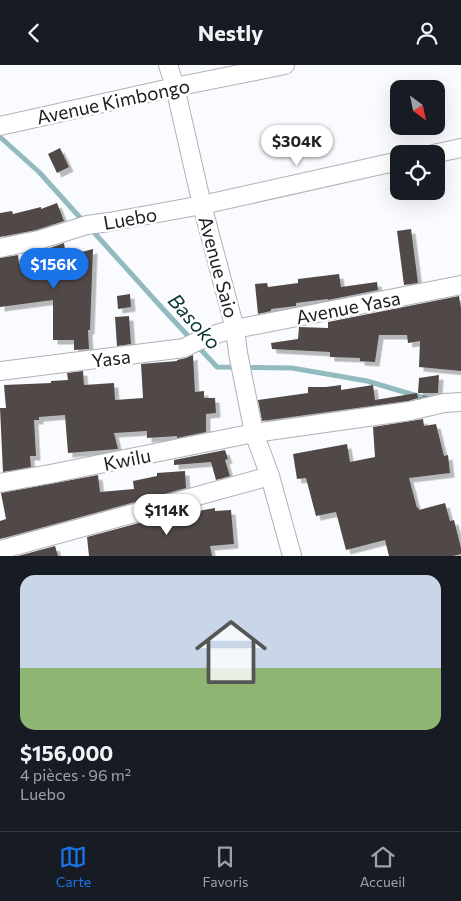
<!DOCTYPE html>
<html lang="fr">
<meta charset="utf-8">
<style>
:root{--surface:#171b24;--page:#242831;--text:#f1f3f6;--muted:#9ea1a6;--line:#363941;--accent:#1a73e8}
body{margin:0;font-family:Commissioner,sans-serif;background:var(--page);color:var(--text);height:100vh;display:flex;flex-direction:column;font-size:19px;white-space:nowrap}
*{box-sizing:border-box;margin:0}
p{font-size:16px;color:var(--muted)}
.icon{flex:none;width:28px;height:28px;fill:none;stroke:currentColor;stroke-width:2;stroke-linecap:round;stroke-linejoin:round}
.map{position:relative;height:491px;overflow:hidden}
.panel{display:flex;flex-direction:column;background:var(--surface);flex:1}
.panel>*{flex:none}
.needle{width:32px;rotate:147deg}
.fabs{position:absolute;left:390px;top:15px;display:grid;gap:10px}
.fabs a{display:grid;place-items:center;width:55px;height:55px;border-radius:10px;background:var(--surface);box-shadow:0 5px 20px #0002;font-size:25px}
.price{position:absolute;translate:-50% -42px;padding:0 11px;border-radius:18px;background:#fff;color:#222;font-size:16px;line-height:32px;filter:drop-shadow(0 1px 2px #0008)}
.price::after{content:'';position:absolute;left:50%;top:30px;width:15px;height:11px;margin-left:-8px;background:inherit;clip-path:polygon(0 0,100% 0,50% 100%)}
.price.active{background:var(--accent);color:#fff}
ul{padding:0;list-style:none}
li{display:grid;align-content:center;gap:10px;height:265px;padding:0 20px}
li+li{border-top:1px solid var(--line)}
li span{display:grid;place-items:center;height:155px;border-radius:15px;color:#555}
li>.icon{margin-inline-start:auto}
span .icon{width:90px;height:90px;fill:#fffc;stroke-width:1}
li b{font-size:21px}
header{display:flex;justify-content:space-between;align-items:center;height:65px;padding:0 20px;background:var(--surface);font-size:22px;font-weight:700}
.tab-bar{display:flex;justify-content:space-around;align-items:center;height:70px;border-top:1px solid var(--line);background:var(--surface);font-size:14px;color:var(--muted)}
.tab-bar a{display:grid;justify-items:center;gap:2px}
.tab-bar .active{color:var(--accent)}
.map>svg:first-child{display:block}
</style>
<header><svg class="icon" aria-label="back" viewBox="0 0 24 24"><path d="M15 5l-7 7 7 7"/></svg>Nestly<svg class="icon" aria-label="person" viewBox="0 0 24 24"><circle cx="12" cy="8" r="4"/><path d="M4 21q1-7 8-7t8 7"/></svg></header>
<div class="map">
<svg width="461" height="491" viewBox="0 0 461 491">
<defs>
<filter id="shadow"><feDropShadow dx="4.5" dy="4.5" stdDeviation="0" flood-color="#0004"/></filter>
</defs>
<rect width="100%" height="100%" fill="#fafbfe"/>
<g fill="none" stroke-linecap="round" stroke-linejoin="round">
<g stroke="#93bbbf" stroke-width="5">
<polyline points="0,72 39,107 84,157"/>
<polyline points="90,163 163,244 217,302 292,303 367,316 431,335"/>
</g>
</g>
<g fill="#514946" filter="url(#shadow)">
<polygon points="60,83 69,102 57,108 48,89"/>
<polygon points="57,138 64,156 36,165 0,172 0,148 12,146 13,149 41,142 41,144"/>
<polygon points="411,164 418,218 404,220 397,166"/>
<polygon points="64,178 66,191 93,184 90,265 88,265 89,284 74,285 74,275 53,275 53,235 0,242 0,193 18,190 19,199 48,195 47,184"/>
<polygon points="339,209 341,222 377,217 378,225 328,235 328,234 296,238 296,241 271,244 271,246 258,249 255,219 267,218 268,222 298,218 298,214"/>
<polygon points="130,229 131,242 118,244 117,231"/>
<polygon points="459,231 461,243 461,306 419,302 420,276 408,278 407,270 379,270 375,297 360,296 360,293 330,292 330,287 272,284 271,278 298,274 299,262 328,263 328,257"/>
<polygon points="129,251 131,279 117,281 115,252"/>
<polygon points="193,290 195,327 204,326 204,333 215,333 216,348 206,349 206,367 177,373 177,371 147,373 147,366 114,368 118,384 68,388 65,350 39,352 39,355 34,355 36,391 30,391 31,402 3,407 0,343 6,343 4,320 51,318 51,316 68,315 67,308 83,306 84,320 114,318 115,335 143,333 141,299 177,296 177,295 186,293"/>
<polygon points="439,310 438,328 418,328 419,313"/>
<polygon points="341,320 341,325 373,320 375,335 417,328 418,333 408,336 262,356 258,335 308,328 308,322 326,322"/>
<polygon points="423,354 424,361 436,359 444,391 448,390 450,408 409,413 417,443 418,442 419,445 445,438 450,456 454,455 461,483 461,489 453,491 389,491 385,475 346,485 336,447 316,451 306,413 297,414 293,389 347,379 350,397 375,392 373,362"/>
<polygon points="225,385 228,394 225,395 230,411 216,415 211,397 174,400 174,395"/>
<polygon points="185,406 186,423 0,474 0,456 6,454 1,428 98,410 100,427 134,424 133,416 157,411 157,408"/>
<polygon points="215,443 215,446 231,445 234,479 210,481 212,491 89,491 87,472 187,445 187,448"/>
<polygon points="55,481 58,491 18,491"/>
</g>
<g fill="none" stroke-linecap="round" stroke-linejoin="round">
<defs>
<g id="minor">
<polyline points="168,0 175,22 202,140 235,264 238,288 254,368 270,411 292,491"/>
<polyline points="0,61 175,22 285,0"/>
<polyline points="433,89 461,83"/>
<polyline points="0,183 39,175 87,160 109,157 202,140 399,96"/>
<path d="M0 306 184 283C200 274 217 268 235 264L461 220"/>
<polyline points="0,418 50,409 254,368 410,346 444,338 461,337"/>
<polyline points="0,485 270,411"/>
</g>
</defs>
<use href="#minor" stroke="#b0b1b9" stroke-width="20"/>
<use href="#minor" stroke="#fff" stroke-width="18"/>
</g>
<g text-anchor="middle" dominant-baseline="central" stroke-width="5" stroke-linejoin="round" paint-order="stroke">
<g font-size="19" fill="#1d1d20" stroke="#fff">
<text transform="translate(113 36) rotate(-12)">Avenue Kimbongo</text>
<text transform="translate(130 153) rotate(-10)">Luebo</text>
<text transform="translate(219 202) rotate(75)">Avenue Saio</text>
<text transform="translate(348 242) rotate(-11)">Avenue Yasa</text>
<text transform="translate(111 293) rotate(-7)">Yasa</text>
<text transform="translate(127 394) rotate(-11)">Kwilu</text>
</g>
<g font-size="20" font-style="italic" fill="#0a3337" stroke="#fff">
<text transform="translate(195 256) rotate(48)">Basoko</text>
</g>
</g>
</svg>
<div class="fabs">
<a><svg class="needle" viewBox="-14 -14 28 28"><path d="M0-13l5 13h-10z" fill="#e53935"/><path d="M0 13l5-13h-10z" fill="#9ea1a6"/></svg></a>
<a><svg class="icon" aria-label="locate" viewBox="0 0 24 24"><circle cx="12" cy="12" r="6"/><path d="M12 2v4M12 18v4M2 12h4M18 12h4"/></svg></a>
</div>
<b class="price" style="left:297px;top:102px">$304K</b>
<b class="price active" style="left:54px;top:225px">$156K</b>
<b class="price" style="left:167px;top:471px">$114K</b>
</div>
<section class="panel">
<ul>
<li><span style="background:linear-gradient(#c9d6e8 60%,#8fb573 0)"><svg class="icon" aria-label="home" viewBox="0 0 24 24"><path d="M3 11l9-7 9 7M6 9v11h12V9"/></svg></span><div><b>$156,000</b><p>4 pièces · 96 m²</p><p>Luebo</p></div></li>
</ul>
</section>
<nav class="tab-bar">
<a class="active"><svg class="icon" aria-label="map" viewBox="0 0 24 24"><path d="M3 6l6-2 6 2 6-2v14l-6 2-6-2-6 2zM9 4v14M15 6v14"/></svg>Carte</a>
<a><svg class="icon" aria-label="saved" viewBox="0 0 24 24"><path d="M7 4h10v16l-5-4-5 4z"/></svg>Favoris</a>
<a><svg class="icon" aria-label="home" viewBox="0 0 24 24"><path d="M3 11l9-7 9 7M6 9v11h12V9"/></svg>Accueil</a>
</nav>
